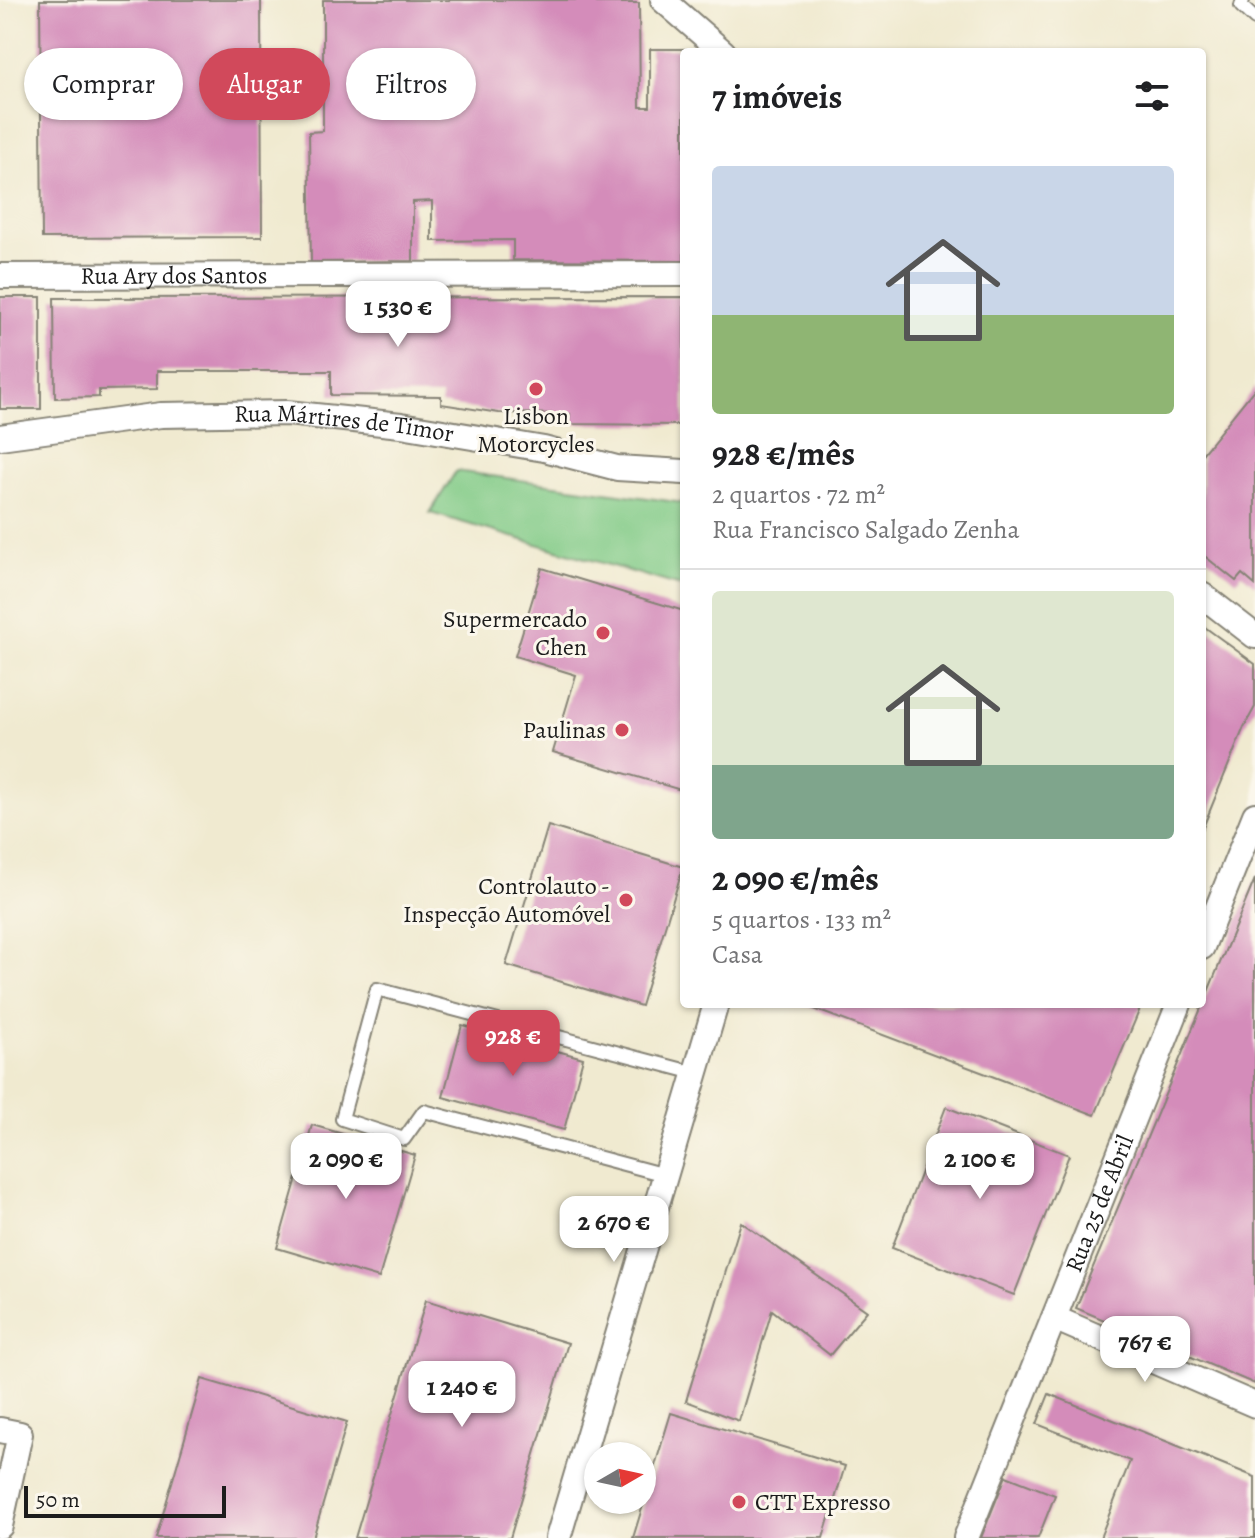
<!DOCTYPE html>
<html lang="pt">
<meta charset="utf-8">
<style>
:root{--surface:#fff;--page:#f2f2f2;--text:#202124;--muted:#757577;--line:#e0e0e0;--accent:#d1495b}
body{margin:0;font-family:Alegreya,serif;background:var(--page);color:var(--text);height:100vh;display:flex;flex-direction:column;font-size:30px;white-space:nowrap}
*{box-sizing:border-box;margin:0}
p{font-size:26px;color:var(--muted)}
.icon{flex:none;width:44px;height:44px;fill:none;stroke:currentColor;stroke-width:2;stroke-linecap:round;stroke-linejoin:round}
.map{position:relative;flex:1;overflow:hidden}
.drawer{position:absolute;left:680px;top:48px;width:526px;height:960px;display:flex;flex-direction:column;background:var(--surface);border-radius:8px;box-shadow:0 2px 6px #0004}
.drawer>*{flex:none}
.top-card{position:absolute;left:24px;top:48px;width:536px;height:72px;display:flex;gap:16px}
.needle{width:52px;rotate:81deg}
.tools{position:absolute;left:584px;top:1442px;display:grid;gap:16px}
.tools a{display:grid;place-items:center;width:72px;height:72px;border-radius:50%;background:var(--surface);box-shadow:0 2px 6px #0004;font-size:40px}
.scale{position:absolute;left:24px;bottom:20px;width:202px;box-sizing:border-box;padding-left:8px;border:4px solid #1c1c1c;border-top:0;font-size:22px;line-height:28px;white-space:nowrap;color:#1c1c1c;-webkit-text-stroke:6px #fbf7ec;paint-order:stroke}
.price{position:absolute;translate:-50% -68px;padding:0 18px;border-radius:16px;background:#fff;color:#222;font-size:26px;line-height:52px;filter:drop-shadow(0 2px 4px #0008)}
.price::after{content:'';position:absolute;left:50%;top:48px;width:24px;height:18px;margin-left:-12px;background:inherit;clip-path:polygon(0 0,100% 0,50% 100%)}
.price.current{background:var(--accent);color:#fff}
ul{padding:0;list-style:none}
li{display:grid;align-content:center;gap:16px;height:424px;padding:0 32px}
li+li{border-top:2px solid var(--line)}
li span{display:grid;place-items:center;height:248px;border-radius:8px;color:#555}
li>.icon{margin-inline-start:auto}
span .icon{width:144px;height:144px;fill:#fffc;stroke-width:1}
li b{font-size:34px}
h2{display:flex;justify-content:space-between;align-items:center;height:96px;padding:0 32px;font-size:34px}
.pill{padding:0 28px;border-radius:36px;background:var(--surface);box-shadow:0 2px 6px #0004;font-size:28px;line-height:72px}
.pill.current{background:var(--accent);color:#fff}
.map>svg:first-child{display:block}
</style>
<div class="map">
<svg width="1255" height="1538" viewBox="0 0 1255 1538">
<rect width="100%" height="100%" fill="#fbf7ec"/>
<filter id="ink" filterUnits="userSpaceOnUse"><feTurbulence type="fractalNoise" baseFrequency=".0125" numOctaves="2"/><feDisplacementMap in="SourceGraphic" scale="16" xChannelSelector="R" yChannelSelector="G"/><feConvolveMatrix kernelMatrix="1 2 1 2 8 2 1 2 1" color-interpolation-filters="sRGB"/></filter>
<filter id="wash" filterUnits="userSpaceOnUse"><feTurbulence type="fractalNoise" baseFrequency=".006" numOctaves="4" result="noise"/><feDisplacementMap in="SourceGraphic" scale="32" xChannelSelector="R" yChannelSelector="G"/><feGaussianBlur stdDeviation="1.8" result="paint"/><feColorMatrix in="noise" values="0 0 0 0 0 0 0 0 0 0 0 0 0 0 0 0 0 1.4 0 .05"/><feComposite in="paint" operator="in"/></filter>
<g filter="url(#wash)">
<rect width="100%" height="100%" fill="#f0ead0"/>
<polygon fill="#81ca86" stroke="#4e7351" stroke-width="2" points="456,471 684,503 684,587 430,513"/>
<g id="blocks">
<g fill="#d48cba">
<polygon points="40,0 261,0 262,237 42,238"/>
<polygon points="323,0 597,0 597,3 639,3 640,107 650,107 650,49 693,49 693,52 684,52 684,261 513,260 513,240 432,241 432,201 413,202 413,261 311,262 309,132 323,131"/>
<rect x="0" y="297" width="41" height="112"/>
<polygon points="684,297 684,425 569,424 570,414 499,413 441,404 441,396 331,395 331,371 157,371 157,389 99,390 99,397 55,398 54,298"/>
<polygon points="1255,388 1255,585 1242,574 1236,581 1202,554 1202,454"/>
<polygon points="542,568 684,611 684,791 553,752 576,675 515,656"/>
<polygon points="1202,625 1255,664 1255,707 1244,727 1202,830"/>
<polygon points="548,826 683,867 641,1006 506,965"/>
<polygon points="1255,879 1255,1384 1076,1308"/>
<polygon points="801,1004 1142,1004 1095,1115"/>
<polygon points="462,1025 583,1058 564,1130 443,1097"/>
<polygon points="946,1107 1069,1155 1014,1295 892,1248"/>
<polygon points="312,1125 415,1155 379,1278 277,1248"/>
<polygon points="741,1222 867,1311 830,1355 772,1310 739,1421 686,1401"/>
<polygon points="426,1300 568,1343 510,1538 355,1538"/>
<polygon points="202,1379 347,1422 313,1538 156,1538"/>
<polygon points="1049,1394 1255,1477 1255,1538 1100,1538 1130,1461 1037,1424"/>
<polygon points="671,1413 845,1466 823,1538 633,1538"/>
<polygon points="1006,1476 1055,1495 1038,1538 981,1538"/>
</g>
</g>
</g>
<g filter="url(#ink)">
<use href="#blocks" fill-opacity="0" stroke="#868376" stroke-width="2"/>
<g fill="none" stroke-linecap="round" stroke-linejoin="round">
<defs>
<g id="service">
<polyline points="1243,0 1241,6 1255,19"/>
<polyline points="665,1175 424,1111 404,1139 342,1119 377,989 695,1073"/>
</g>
<g id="minor">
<polyline points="663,0 723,52"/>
<path id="s1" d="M0 276 684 274"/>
<path id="s2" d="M0 437 161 415 287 413 401 425 544 449 617 468 684 472"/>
<polyline points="1202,595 1255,636"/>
<polyline points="1202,947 1255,815"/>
<polyline points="1054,1318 1255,1405"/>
<polyline points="0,1430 20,1434 0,1526"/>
<polyline points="558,1538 716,1004"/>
<path id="s3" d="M966 1538 1179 1004"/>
</g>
</defs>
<use href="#service" stroke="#868376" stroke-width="16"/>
<use href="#minor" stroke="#868376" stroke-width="28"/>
<use href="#service" stroke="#fff" stroke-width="12"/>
<use href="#minor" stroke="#fff" stroke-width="24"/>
</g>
</g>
<g fill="#d1495b" stroke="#fbf7ec" stroke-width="3">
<circle cx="536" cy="389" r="8"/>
<circle cx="603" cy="633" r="8"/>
<circle cx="622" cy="730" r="8"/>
<circle cx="626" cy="900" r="8"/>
<circle cx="739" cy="1502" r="8"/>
</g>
<g text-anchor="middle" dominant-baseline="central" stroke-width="6" stroke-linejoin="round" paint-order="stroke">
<g font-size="24" fill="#1c1c1c" stroke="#fbf7ec">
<text stroke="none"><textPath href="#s1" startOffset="174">Rua Ary dos Santos</textPath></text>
<text stroke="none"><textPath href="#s2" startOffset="346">Rua Mártires de Timor</textPath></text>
<text stroke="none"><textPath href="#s3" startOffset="360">Rua 25 de Abril</textPath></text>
</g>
<g font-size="24" fill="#1c1c1c" stroke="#fbf7ec" text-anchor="end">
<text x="536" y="416" text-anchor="middle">Lisbon<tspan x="536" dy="28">Motorcycles</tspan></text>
<text x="587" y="619">Supermercado<tspan x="587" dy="28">Chen</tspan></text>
<text x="606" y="730">Paulinas</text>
<text x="610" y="886">Controlauto -<tspan x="610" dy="28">Inspecção Automóvel</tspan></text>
<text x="755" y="1502" text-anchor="start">CTT Expresso</text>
</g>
</g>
</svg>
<div class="tools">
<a><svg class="needle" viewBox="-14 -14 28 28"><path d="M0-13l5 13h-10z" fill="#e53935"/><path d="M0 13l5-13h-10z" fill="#757577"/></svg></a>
</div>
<div class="scale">50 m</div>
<b class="price" style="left:398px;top:349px">1 530 €</b>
<b class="price current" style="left:513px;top:1078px">928 €</b>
<b class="price" style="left:346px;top:1201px">2 090 €</b>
<b class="price" style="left:980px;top:1201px">2 100 €</b>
<b class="price" style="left:614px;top:1264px">2 670 €</b>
<b class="price" style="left:1145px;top:1384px">767 €</b>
<b class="price" style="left:462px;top:1429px">1 240 €</b>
<div class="top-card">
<a class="pill">Comprar</a>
<a class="pill current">Alugar</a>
<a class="pill">Filtros</a>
</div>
<section class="drawer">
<h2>7 imóveis<svg class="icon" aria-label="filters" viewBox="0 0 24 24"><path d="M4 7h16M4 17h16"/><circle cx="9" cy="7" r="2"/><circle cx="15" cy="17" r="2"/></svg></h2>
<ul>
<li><span style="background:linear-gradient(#c9d6e8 60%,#8fb573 0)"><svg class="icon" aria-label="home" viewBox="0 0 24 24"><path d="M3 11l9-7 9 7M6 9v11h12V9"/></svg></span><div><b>928 €/mês</b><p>2 quartos · 72 m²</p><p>Rua Francisco Salgado Zenha</p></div></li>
<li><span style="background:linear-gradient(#dfe7d0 70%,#7fa58c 0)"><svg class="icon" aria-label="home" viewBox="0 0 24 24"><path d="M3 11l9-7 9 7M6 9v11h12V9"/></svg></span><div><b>2 090 €/mês</b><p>5 quartos · 133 m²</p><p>Casa</p></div></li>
</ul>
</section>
</div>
